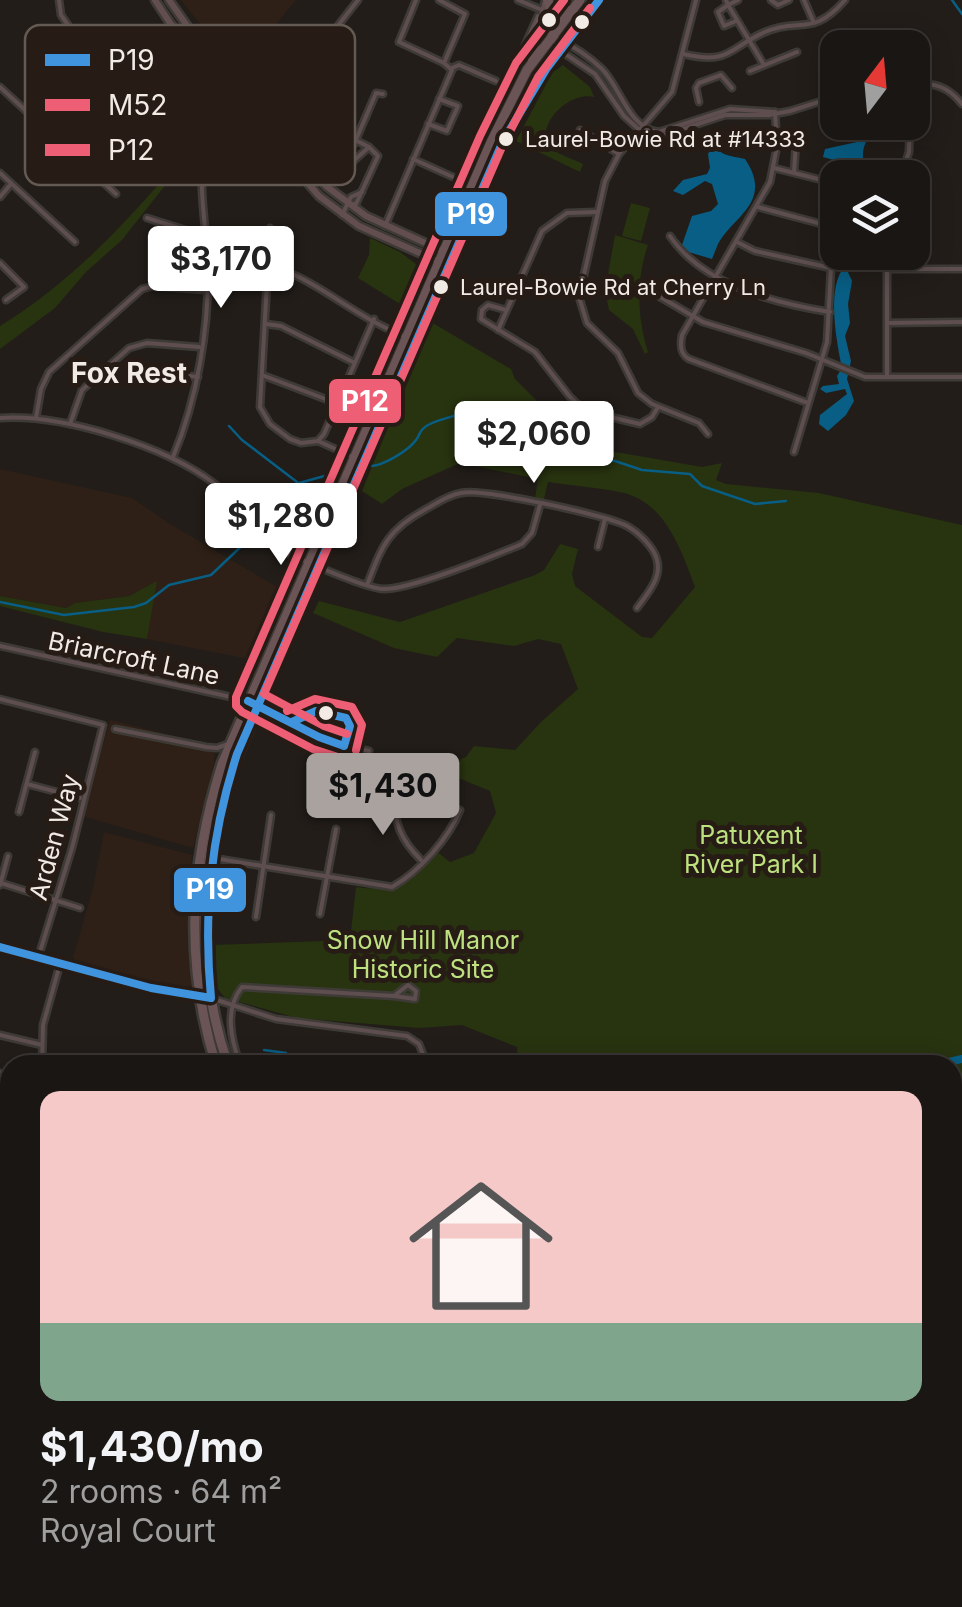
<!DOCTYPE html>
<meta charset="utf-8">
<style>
:root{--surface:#1a1613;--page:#272321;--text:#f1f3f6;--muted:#9f9fa0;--line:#383533;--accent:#a9a29e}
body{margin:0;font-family:Inter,sans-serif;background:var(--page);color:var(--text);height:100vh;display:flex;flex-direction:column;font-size:38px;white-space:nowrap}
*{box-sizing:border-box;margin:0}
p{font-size:32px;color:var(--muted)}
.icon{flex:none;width:55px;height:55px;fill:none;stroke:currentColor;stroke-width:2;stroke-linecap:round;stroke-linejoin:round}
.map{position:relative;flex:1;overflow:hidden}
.details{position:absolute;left:0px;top:1055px;width:962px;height:552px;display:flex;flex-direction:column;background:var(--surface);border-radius:30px 30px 0 0;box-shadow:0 5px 25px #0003,0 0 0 2px var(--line)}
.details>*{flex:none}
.needle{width:65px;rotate:16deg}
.tools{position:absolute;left:820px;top:30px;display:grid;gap:20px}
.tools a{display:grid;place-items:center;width:110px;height:110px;border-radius:20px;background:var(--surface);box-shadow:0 5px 25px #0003,0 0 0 2px var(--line);font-size:50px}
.price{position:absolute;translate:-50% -85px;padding:0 22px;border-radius:10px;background:#fff;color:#222;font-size:32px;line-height:65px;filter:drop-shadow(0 2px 5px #0008)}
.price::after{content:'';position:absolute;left:50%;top:60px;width:30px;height:22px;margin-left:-15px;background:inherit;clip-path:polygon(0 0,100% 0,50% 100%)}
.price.selected{background:var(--accent);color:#111}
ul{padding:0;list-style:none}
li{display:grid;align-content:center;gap:20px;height:530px;padding:0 40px}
li span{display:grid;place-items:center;height:310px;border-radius:20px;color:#555}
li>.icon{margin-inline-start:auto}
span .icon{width:180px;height:180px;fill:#fffc;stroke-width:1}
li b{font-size:42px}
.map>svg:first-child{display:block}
</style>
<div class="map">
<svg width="962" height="1607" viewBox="0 0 962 1607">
<rect width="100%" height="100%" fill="#221d19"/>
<g fill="#2e2016">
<polygon points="181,0 296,0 238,71"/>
<polygon points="0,469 132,498 170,524 289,594 258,661 147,639 156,582 129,596 75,603 66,608 0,596"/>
<polygon points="110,720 215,746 214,764 193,848 82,816"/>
<polygon points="104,832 192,855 188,918 193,984 187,988 136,979 72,962 93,888"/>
</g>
<g fill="#283310">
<path d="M563 65 590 87 594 97C569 90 531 128 552 149 559 155 574 159 583 164L580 172 516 141 552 73Z"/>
<path d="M228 103 256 133 258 137 254 142 239 129 226 142 215 129 208 131 122 240 86 272 55 308 0 349V326C94 268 158 185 228 103Z"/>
<polygon points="631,203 650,208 641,241 622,236"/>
<path d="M615 235 648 245C636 278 637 318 648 352L645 354 633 329 609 310 605 291Z"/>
<polygon points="370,238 400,252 424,270 408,309 358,278 369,255"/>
<path d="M431 322 511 369 515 379 557 421 598 449 702 467 722 463 716 480 726 484 819 493 962 525V1264L953 1265 952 1065H518L517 1047 462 1025 419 1028 297 1018 225 998 218 989 212 945 350 940 356 887C394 893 411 877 435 850L450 862 474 853 496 813 490 791 451 775 456 761 466 757 474 746 515 750 541 722 578 689 561 644 538 639 514 646 457 638 437 657 394 648 313 613 319 601 400 622 535 575 544 570 560 544 578 549 572 574 575 586 642 637 652 638 695 587C681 550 665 500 619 492 596 487 572 486 548 482L544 499 547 504 530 501 535 498 538 479 460 463 402 489 382 504 362 491Z"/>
<polygon points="157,581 147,639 103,632 0,606 0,596 66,608 75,603 129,596"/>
<polygon points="0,1137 10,1148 10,1369 0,1370"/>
<polygon points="962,1282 962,1455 953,1463 953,1283"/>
<polygon points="962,1514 962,1607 862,1607 872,1598 952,1598 953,1522"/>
<polygon points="250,1598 360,1598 332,1607 248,1607"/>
<polygon points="473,1598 838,1598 828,1607 473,1607"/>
</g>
<g fill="#085e84">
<path d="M871 122 885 123 883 128 872 131C859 152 863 155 866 177H851L841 162 823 157 825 149 857 142Z"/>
<path d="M714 144C721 157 733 156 745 159 774 202 733 216 718 244 716 249 714 254 712 259L685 251 682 245 692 216 711 211 718 204 712 184 705 181 683 195 673 191 683 180 707 174 710 168 708 154Z"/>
<path d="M842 270H847L852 281 848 304 850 323 845 336 851 361 847 379 854 401 846 415 828 431 819 424 820 415 847 394 845 389 826 393 820 389 823 386 839 384 837 376 842 368C837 343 827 293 842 270Z"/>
</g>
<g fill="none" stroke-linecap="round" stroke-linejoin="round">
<g stroke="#085e84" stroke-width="2.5">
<polyline points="952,0 962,14"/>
<polyline points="229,426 242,440 297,482"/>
<path d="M369 466C382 467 409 450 416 440 421 434 418 432 425 427 439 416 517 401 532 408L544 435 574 454 615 461 642 470 690 474 702 486 755 504 786 501"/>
<polyline points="259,529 278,495 287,493 299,483 339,472"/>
<polyline points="0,602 64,615 134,607 146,603 169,585 211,575 250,538"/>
<polyline points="264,1050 286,1053 292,1065"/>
<polyline points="952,1143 959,1143"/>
<polyline points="0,1144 10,1151"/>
<polyline points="0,1365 10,1366"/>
</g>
<g stroke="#085e84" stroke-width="8">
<polyline points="936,1065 962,1059"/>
<polyline points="952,1548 956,1561 952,1571"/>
<polyline points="949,1598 962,1606"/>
</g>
<defs>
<g id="street">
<polyline points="59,0 61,15 68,25"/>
<polyline points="416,0 399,42 444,63 465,14 439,0"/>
<polyline points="518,0 542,10"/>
<polyline points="696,0 672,92 619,154 605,181 579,297 587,323 618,353 638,393 652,404 699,423 708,434"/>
<polyline points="726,0 728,5 738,0"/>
<polyline points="771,0 778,5 789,0"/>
<polyline points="804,0 814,23"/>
<polyline points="736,21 724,26 718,12 728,5 764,65"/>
<path d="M555 37C571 45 589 56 602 69 621 88 628 128 659 132L730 109 775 112"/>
<polyline points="554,40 558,49 595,74 624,116 644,134 662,136 725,115 769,115 790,111 838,96"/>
<path d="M683 54C731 65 728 48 765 32 800 17 812 38 845 0"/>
<polyline points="516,65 538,16"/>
<polyline points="452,68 459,65 496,81"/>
<polyline points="750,71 797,52"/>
<path d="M912 83C934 83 948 86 962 104"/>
<polyline points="0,87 116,194"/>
<polyline points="699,102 696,88 699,83 721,75 732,88"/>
<path d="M775 112 777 146 770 182 682 335C680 345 680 354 689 359L808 403"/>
<polyline points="428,124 447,131 458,106 439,99"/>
<polyline points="330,127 369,147 378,156 356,204 351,204"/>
<polyline points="580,130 619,154"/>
<polyline points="369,147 349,165 342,161 355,142 376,93 383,94"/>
<polyline points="35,158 69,121"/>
<polyline points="413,159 453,177"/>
<polyline points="774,168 838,184"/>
<polyline points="794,172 796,142"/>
<polyline points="0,173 75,242"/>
<polyline points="900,178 909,152 910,122"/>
<path d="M289 179C305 168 334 143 330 120 329 110 318 102 315 92L329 37 358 0"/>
<polyline points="0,197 10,185"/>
<polyline points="758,207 833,227 837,237 831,268 827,342 794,452"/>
<polyline points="342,215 351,197 362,192"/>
<polyline points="147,218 205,236"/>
<polyline points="385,226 452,70 444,63"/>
<polyline points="270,228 260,407 270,424 290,439 301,443 318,441 353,457 358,468"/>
<path d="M670 236C703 285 774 303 830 312"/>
<polyline points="737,242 755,251 831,268"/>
<path d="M207 261C296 251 331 307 404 336"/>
<polyline points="0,263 24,287 6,300"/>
<polyline points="887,269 962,269"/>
<polyline points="645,288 703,322 806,353 865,377 962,377"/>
<polyline points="506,310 488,305 482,310 481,319 535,352 570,397 585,411 640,424 652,417 658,407"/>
<polyline points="887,323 962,322"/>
<polyline points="266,324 281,326 353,362"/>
<polyline points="498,330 542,231 567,213 596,212"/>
<polyline points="148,371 198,377"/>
<polyline points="262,375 336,403"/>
<polyline points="887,376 887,252"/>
<path d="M0 418C63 414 165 446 215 484 234 499 242 519 259 536 272 549 366 589 384 589 413 589 492 556 522 544L532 533 540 505"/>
<polyline points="36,418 41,389 49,372 142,289 153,286 206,290"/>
<polyline points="70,424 82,390 129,348 147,343 199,347"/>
<polyline points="318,441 324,434 374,319"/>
<path d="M173 457C197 400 209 329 208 267 207 228 197 189 205 150"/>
<polyline points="598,547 605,519"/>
<path d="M367 585C382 546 387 530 426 509 437 503 448 495 461 493 482 488 606 515 627 526 638 532 654 547 657 560 662 578 647 594 637 608"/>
<polyline points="0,646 240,699 279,714 318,740 369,751"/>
<polyline points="0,699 103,725 72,848 39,955"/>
<polyline points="115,729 206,747 217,748 228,744"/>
<polyline points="27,784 80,798"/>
<path d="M395 794C393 822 401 840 421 860"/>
<polyline points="19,812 35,752"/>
<path d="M213 858 392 887C419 872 449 838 460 810"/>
<polyline points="1,883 80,908"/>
<polyline points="0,885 8,856"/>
<polyline points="320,914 336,829"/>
<polyline points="256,917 271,815"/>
<polygon points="408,985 416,991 415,999 394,996"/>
<polyline points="214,999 276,1019 407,1036 419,1044 427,1065"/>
<polyline points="0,1035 42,1045"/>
<polyline points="42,1065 43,1025 60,964"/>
<path d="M240 1065C231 1039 224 1009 242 987L394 996"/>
<polyline points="0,1073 10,1079"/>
<polyline points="0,1411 10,1411"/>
<polyline points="0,1480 10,1470"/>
<polyline points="40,1599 64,1607"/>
</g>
<g id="secondary">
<polyline points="155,0 170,23 319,196 359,226 442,263"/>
<polyline points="169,0 193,34 326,186 366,216 452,255"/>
<polyline points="546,1 541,19 552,36"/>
<polyline points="0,947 151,988 201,995"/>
<polyline points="952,1276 962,1275"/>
</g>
<g id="primary">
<polyline points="548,0 552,13 562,14 568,10"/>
<polyline points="532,58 541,19"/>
<path d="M216 1065C184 961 190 867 222 764L491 142 527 70 580 0"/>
<path d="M228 1065C196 972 198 867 229 774L497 154C524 97 558 48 599 0"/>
<polyline points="454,1598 454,1607"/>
<polyline points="465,1607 465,1598"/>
</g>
<g id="highway">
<polyline points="952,1501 962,1493"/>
<polyline points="952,1514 962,1506"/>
<polyline points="837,1607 847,1598"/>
<polyline points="853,1607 863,1598"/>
</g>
</defs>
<use href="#street" stroke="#3e3a36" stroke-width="9"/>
<use href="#secondary" stroke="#3e3a36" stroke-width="11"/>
<use href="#primary" stroke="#3e3a36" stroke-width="14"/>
<use href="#highway" stroke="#3e3a36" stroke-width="15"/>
<use href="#street" stroke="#5e4e4f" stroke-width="4"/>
<use href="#secondary" stroke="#624e4f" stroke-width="6"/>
<use href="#primary" stroke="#6b5456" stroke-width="9"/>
<use href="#highway" stroke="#685152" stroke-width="10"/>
<defs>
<g id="bus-1">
<polyline points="248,701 319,737 344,746"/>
<polyline points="292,722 316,711 346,718 350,726 344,746"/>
<path d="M0 947 151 988 211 998C203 913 211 835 237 754L503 141 547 68 599 0"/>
</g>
<polyline id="bus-2" points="347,734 324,726 264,694 502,147 538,77 590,8"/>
<g id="bus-3">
<polyline points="287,711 315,699 352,707 362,725 356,750"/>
<polyline points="341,758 313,749 242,712 236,706 236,697 480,136 516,63 564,0"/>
</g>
</defs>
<use href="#bus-1" stroke="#261c15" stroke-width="15"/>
<use href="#bus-2" stroke="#261c15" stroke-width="15"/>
<use href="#bus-3" stroke="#261c15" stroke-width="15"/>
<use href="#bus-1" stroke="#4094de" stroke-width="8"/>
<use href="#bus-2" stroke="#ee5e75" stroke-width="8"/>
<use href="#bus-3" stroke="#ee5e75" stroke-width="8"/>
</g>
<g fill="#f1eae5" stroke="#261c15" stroke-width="4">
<circle cx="549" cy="20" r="9"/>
<circle cx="582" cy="22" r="9"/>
<circle cx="506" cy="139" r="9"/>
<circle cx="441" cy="287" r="9"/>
<circle cx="326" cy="713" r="9"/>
</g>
<g text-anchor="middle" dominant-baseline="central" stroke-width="10" stroke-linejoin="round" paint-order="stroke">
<g font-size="22" fill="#f1eae5" stroke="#261c15" text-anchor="start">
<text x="525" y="139">Laurel-Bowie Rd at #14333</text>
<text x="460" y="287">Laurel-Bowie Rd at Cherry Ln</text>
</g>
<g font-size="25" fill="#f1eae5" stroke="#261c15">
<text transform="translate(134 658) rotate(12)">Briarcroft Lane</text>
<text transform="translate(54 837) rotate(-75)">Arden Way</text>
</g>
<g font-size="25" fill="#bde17e" stroke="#261c15">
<text x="751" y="835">Patuxent<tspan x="751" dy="29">River Park I</tspan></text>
<text x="423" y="940">Snow Hill Manor<tspan x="423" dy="29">Historic Site</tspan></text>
</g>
<g font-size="28" font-weight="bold" fill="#f1eae5" stroke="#261c15">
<text x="129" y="373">Fox Rest</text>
</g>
</g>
<rect x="25" y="25" width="330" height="160" rx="15" fill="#261c15" stroke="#635a53" stroke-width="2.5"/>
<rect x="45" y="54" width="45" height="12" fill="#4094de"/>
<rect x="45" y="99" width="45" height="12" fill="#ee5e75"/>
<rect x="45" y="144" width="45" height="12" fill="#ee5e75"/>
<g font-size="28" fill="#f1eae5">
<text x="108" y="70">P19</text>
<text x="108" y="115">M52</text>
<text x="108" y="160">P12</text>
</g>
<g stroke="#261c15" stroke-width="4">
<rect x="433" y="190" width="76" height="48" rx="10" fill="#4094de"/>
<rect x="327" y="377" width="76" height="48" rx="10" fill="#ee5e75"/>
<rect x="172" y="866" width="76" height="48" rx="10" fill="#4094de"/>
</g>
<g font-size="28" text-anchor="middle" font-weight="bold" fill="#fff">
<text x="471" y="224">P19</text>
<text x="365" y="411">P12</text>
<text x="210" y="899">P19</text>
</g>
</svg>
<div class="tools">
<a><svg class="needle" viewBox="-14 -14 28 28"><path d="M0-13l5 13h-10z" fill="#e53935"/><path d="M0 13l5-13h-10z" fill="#9f9fa0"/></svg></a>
<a><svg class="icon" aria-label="layers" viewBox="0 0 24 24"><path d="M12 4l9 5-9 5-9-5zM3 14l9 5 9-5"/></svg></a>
</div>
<b class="price" style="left:221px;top:311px">$3,170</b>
<b class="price" style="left:534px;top:486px">$2,060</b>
<b class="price" style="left:281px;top:568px">$1,280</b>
<b class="price selected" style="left:383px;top:838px">$1,430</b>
<section class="details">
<ul>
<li><span style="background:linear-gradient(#f6c9c9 75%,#7fa58c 0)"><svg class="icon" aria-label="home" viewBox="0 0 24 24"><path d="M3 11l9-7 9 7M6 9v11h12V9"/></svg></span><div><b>$1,430/mo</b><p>2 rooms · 64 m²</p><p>Royal Court</p></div></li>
</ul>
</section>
</div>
